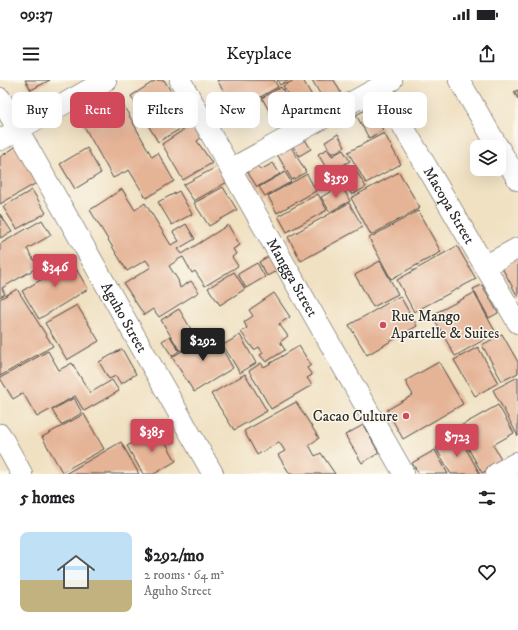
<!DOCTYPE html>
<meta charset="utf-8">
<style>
:root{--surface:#fff;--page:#f2f2f2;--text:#202124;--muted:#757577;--line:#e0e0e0;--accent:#d1495b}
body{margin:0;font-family:"IM FELL DW Pica",serif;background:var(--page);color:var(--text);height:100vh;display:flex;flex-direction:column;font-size:15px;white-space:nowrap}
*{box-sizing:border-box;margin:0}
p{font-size:13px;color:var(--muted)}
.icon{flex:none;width:22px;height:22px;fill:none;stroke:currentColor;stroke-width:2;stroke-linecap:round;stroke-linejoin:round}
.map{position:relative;height:394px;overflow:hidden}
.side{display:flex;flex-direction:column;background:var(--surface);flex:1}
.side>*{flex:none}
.banner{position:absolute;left:12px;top:12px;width:494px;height:36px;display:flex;gap:8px}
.buttons{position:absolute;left:470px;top:60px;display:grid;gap:8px}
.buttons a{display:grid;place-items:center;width:36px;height:36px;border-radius:8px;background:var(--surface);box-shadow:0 4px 16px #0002;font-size:20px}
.price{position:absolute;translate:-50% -34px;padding:0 9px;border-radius:4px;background:var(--accent);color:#fff;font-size:13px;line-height:26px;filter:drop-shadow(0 1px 2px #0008)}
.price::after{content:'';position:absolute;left:50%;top:24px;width:12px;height:9px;margin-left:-6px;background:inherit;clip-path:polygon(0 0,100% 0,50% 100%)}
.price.selected{background:#222;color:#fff}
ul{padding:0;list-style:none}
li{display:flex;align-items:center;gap:12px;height:100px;padding:0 20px}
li+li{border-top:1px solid var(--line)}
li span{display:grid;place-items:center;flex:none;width:112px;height:80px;border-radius:8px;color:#555}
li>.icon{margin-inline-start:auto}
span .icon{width:48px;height:48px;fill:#fffc;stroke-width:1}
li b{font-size:17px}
h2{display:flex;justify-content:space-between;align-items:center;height:48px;padding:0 20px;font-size:17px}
.chip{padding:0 14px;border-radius:8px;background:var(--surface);box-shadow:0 4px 16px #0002;font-size:14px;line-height:36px}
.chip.selected{background:var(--accent);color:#fff}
.status{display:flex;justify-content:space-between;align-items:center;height:28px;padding:0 20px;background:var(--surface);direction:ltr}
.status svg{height:11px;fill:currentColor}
header{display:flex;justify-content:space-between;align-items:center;height:52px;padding:0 20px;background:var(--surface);font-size:18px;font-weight:600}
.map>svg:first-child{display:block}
</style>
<div class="status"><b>09:37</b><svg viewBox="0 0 49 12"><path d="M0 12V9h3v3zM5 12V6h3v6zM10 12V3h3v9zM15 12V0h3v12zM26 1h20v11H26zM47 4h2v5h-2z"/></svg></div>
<header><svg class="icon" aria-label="menu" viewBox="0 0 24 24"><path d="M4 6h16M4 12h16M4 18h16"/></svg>Keyplace<svg class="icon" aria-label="share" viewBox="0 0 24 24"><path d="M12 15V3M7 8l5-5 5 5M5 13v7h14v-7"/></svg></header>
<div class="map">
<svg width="518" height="394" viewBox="0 0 518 394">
<rect width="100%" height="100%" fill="#fbf7ec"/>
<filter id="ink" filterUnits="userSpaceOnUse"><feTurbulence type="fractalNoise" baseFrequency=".025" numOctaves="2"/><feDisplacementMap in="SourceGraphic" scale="8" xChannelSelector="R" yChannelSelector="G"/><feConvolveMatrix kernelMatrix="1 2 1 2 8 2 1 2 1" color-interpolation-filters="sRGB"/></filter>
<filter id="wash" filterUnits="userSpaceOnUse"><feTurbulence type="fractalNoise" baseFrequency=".012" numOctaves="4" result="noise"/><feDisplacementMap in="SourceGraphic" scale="16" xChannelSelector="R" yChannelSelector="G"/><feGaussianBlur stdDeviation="0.9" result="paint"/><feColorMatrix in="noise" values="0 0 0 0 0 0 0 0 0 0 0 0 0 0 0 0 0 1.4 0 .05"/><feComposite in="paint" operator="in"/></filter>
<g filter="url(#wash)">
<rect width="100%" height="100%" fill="#f0e1c2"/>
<g id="blocks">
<g fill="#e5b395">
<polygon points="25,0 50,0 31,10"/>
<polygon points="156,0 164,0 179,24 169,30 180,49 158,62 131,16"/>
<polygon points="217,0 274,0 278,7 236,31"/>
<polygon points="277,0 289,0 280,5"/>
<polygon points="294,0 303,0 319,28 301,38 283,6"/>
<polygon points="312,0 334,0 342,15 326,24"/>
<polygon points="281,7 299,38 279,49 262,18"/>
<polygon points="518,10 518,19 514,12"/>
<polygon points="120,19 152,77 158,73 174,101 146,118 129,90 113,98 81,41"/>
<polygon points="371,27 383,50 369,58 356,35"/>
<polygon points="194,43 202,57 197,61 212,83 183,100 162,64"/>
<polygon points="384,53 401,84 366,103 348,72"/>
<polygon points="338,54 345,67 332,74 325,62"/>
<polygon points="304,58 311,69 299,76 292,65"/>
<polygon points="17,66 40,101 0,124 0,77"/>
<polygon points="291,67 306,92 292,100 277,74"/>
<polygon points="87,68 101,93 75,109 60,84"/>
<polygon points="327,69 332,76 343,70 350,81 329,93 318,74"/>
<polygon points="255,82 260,90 273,83 280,94 257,107 245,88"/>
<polygon points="220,85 229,101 194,121 183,105"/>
<polygon points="355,89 366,107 352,115 341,97"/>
<polygon points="285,92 291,102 265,116 259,107"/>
<polygon points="399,92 420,128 371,155 351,118"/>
<polygon points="307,94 316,111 277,133 268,116"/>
<polygon points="342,106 350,121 330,132 321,117"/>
<polygon points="223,107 237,130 209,146 194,123"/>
<polygon points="122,109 135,130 145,123 171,165 179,161 173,152 186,144 195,159 178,169 182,174 228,145 240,165 233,169 236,174 232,177 238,186 205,206 195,191 192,193 183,177 179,179 169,186 178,200 180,208 191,201 199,212 159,237 153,229 144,235 124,204 151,187 146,180 127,191 90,130"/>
<polygon points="32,110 46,133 17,149 3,127"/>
<polygon points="179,111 192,134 172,145 158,122"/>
<polygon points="318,114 327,130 287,152 278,136"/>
<polygon points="349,123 363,147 301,181 288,157"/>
<polygon points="418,131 441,172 391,199 369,158"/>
<polygon points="0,134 12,152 0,158"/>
<polygon points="42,140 51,155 27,169 38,187 2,208 5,214 0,217 0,164"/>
<polygon points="457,166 476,199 414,232 397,200"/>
<polygon points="272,174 280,189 267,196 259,182"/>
<polygon points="69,177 88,209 39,239 22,211 42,199 40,194"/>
<polygon points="518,179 518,217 502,188"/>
<polygon points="380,181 398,214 373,227 355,195"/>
<polygon points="257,183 265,197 246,208 238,194"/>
<polygon points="234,192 245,209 220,225 208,208"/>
<polygon points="482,205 498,233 489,238 473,209"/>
<polygon points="17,209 53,266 0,296 0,219"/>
<polygon points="274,213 290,237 279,244 288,256 280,262 285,270 266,282 260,275 263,273 259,267 254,270 241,252 247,248 244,242 253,236 249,230"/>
<polygon points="474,213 496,253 455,276 432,235"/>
<polygon points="400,216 417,246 367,275 349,245"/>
<polygon points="77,225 99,261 67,280 45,243"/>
<polygon points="179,229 198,261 180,271 161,240"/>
<polygon points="213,253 233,288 194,312 172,277"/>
<polygon points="502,254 518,282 518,293 502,301 482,265"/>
<polygon points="240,255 256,283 240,293 223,265"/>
<polygon points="170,256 179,271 172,276 162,261"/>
<polygon points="299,266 311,285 307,288 312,295 307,298 312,305 271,329 249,291 261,283 264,287"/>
<polygon points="478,267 498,303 475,316 454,280"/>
<polygon points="122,269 136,294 121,304 116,296 109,299 99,282"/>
<polygon points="48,271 59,290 72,283 90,313 112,300 119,311 84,331 75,316 37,337 23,313 13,319 0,298"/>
<polygon points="439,282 463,324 403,359 387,330 413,315 405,301"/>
<polygon points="245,294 267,331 234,350 211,314"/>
<polygon points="518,297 518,356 493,310"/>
<polygon points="74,318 82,333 61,345 52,330"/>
<polygon points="296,322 319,358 309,365 315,376 321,373 335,394 290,394 278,375 285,371 279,362 257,375 244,351"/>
<polygon points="498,325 514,353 493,365 503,382 482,393 457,348"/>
<polygon points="84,334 104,369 62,392 42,357"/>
<polygon points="363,345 379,373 362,383 345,355"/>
<polygon points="158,349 176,381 154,394 143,394 127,366"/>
<polygon points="459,356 480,394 451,394 436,368"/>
<polygon points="121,362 139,394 65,394"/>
<polygon points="435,370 448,394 419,394 412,383"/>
</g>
</g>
</g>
<g filter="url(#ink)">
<use href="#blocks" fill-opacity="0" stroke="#494642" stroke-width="1"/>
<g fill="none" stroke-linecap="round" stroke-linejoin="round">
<defs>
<g id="minor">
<path id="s1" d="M180 0 404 394"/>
<polyline points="459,0 498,67"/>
<path id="s2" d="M380 7 518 243"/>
<path id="s3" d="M0 18 213 394"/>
<polyline points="0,60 106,0"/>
<polyline points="499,68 518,100"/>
<polyline points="231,89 392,0"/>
<polyline points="485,186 518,168"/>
<polyline points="0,354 22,394"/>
<polyline points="496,394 518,382"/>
</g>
</defs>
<use href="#minor" stroke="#494642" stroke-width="22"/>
<use href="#minor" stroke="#fff" stroke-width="21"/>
</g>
</g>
<g fill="#d1495b" stroke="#fbf7ec" stroke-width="1.5">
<circle cx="383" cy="245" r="4"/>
<circle cx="406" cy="336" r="4"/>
</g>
<g text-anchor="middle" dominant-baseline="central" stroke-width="3" stroke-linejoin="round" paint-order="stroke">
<g font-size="15" fill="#2b2b2b" stroke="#fbf7ec">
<text stroke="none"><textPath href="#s2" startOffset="137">Macopa Street</textPath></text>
<text stroke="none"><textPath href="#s1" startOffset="227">Mangga Street</textPath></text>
<text stroke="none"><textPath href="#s3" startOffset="252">Aguho Street</textPath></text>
</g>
<g font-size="15" fill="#2b2b2b" stroke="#fbf7ec" text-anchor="start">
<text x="391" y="236">Rue Mango<tspan x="391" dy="17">Apartelle &amp; Suites</tspan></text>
<text x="398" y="336" text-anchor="end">Cacao Culture</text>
</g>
</g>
</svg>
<div class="buttons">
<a><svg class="icon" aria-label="layers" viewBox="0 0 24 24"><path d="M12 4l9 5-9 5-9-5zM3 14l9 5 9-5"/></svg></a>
</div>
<b class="price" style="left:336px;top:119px">$359</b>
<b class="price" style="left:55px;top:208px">$346</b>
<b class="price selected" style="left:203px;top:282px">$292</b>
<b class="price" style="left:152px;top:373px">$385</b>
<b class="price" style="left:457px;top:378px">$723</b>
<div class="banner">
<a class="chip">Buy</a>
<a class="chip selected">Rent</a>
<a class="chip">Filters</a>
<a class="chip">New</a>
<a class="chip">Apartment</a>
<a class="chip">House</a>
</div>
</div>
<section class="side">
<h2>5 homes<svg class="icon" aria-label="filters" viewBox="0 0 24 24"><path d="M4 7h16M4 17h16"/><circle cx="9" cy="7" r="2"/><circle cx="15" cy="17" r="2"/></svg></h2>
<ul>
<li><span style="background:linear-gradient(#bfe0f5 60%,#c2b280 0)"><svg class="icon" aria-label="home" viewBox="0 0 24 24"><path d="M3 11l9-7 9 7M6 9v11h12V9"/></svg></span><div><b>$292/mo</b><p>2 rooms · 64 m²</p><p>Aguho Street</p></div><svg class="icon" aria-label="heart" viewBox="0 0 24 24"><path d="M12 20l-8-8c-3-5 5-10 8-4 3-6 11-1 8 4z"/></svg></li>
</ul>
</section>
